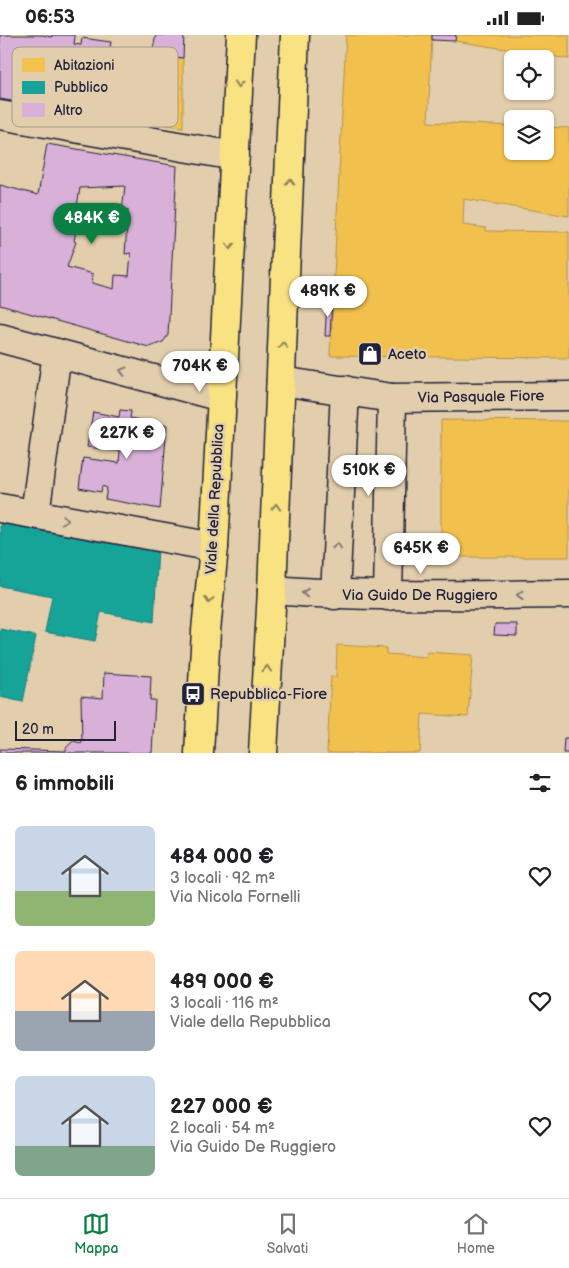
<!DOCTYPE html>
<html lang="it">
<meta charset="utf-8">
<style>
:root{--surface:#fff;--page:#f2f2f2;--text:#202124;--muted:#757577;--line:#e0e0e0;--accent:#0b8043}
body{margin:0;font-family:"Balsamiq Sans",sans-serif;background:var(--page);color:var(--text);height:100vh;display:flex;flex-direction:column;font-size:19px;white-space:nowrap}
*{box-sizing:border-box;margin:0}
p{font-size:16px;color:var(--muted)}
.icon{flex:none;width:28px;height:28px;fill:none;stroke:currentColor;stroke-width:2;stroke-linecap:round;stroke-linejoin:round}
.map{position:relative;height:718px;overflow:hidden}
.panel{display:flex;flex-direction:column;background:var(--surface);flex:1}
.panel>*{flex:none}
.buttons{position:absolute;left:504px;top:15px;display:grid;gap:10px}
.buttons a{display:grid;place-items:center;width:50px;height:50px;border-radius:8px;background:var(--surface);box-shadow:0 1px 4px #0004;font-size:25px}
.scale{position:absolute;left:15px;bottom:12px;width:101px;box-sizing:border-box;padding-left:5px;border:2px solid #22223b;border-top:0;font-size:14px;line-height:18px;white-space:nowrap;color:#22223b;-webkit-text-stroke:4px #e2cdac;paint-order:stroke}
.price{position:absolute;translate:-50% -42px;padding:0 11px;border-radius:18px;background:#fff;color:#222;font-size:16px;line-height:32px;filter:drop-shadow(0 1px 2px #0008)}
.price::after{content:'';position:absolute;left:50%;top:30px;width:15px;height:11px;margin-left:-8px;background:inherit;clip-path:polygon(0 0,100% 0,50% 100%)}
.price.current{background:var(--accent);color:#fff}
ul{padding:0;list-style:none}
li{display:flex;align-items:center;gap:15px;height:125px;padding:0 15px}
li span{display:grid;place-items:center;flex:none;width:140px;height:100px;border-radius:8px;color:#555}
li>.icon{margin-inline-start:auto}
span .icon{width:60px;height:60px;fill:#fffc;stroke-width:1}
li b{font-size:21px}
h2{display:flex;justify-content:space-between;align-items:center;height:60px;padding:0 15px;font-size:21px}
.status{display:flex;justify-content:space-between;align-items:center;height:35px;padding:0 25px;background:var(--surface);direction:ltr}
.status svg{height:14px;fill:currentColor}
.tabs{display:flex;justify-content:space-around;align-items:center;height:70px;border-top:1px solid var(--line);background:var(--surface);font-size:14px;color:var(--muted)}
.tabs a{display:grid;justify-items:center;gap:2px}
.tabs .current{color:var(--accent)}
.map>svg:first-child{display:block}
</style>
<div class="status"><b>06:53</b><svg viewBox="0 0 49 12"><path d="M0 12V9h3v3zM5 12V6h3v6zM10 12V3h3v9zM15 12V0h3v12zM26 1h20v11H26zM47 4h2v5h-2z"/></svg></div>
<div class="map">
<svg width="569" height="718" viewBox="0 0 569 718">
<rect width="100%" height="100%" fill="#e2cdac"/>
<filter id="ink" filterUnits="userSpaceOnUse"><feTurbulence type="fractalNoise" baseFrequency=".02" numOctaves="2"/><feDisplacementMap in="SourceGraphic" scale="10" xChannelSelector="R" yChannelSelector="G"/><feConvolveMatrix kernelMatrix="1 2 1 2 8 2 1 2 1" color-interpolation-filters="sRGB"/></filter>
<g filter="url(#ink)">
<g fill="#f2c14e" stroke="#b49148">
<polygon points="346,0 432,0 428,87 512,91 512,116 545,116 545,92 569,93 569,181 464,164 463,190 486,193 486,196 569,197 569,323 330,321"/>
<polygon points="456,0 569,0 569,24 455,6"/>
<polygon points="110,14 183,23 183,92 97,81"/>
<polygon points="441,385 569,386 569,522 441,522"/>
<polygon points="337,610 386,613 386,619 427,622 427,617 473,620 468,682 422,679 420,718 327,718 331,641 336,642"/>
</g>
<g fill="#17a398" stroke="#1a7c7c">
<polygon points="0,484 158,513 154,587 101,577 95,606 45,597 52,561 0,551"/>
<polygon points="0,594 36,601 23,667 0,662"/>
</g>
<g fill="#d8b0d8" stroke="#22223b" fill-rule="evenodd">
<polygon points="0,0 42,0 52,2 52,0 72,0 75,1 74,9 81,10 82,3 111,7 97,81 0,64"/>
<polygon points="156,0 184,0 183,23 152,19"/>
<polygon points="432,0 456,0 455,6 432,5"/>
<path d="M47 109 177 131 168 300 163 307 149 312 0 270V150L38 160ZM125 151 122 175H128L125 219 131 218 129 241 115 240 114 254 92 248 93 239 67 232 76 207 74 206 77 190 74 189 80 153Z"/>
<polygon points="327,265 332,265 330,301 325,301"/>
<polygon points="120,375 131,376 130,383 167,390 160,474 105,464 107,453 102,451 101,457 79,453 83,423 119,428 120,416 87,412 93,377 119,382"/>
<polygon points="495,589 517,589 517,601 494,600"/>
<polygon points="104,638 151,641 150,665 155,665 152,718 0,718 0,714 66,716 66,713 73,706 82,708 81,661 103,663"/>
<polygon points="564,703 569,703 569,718 563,718"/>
</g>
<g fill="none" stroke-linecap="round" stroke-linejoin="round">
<defs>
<g id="minor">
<polyline points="0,80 235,121"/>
<polyline points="0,303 221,362"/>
<polyline points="281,346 392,363 569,361"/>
<polyline points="0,473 214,512"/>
<polyline points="35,479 57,318"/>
<path d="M272 555C371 563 470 560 569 559"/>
<polyline points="335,560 345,355"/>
<polyline points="388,561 392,363"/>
</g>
<g id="major">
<polyline points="199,718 206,596 214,512 241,0"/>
<polyline points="263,718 272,555 295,0"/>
</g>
</defs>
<use href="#minor" stroke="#22223b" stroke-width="31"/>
<use href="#major" stroke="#22223b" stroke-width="31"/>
<use href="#minor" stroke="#e2cdac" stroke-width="28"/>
<use href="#major" stroke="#f8e281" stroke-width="28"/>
</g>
<defs><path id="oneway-chevron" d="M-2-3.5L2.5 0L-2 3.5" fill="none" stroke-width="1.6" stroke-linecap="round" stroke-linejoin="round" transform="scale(1.25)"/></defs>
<g stroke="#8d825e">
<use href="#oneway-chevron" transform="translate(239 49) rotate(93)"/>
<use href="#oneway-chevron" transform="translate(290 147) rotate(-88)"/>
<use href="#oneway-chevron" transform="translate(230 211) rotate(93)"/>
<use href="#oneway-chevron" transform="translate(283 310) rotate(-88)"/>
<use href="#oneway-chevron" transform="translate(276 472) rotate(-87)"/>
<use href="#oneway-chevron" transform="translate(209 565) rotate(95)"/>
<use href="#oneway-chevron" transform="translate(267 634) rotate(-87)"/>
</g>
<g stroke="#827874">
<use href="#oneway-chevron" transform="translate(123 336) rotate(-165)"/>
<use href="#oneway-chevron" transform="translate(65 485) rotate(10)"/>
<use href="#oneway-chevron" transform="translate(337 511) rotate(-87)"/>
<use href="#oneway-chevron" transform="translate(305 558) rotate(-176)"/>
<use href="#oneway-chevron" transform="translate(520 560) rotate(179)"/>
</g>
</g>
<defs>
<symbol id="shop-square" viewBox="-11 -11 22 22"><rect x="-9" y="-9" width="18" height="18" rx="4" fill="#22223b" stroke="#e2cdac"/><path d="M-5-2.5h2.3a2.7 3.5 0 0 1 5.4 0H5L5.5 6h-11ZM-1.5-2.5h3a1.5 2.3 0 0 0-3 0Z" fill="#fff"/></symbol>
<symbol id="bus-square" viewBox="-11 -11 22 22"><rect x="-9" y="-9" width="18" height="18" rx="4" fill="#22223b" stroke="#e2cdac"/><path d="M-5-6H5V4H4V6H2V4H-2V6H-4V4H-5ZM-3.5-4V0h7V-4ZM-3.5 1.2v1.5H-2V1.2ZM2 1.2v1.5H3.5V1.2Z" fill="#fff"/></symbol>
</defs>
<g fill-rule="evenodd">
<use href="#shop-square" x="356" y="305" width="28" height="28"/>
<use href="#bus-square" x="179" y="645" width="28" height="28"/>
</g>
<g text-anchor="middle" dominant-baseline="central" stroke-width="5" stroke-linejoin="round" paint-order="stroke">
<g font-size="15" fill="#22223b" stroke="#e2cdac" text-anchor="start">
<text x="388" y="319">Aceto</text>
<text x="210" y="659">Repubblica-Fiore</text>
</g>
<g font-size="15" fill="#22223b" stroke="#e2cdac">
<text transform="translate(481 362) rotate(-1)">Via Pasquale Fiore</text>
<text transform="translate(215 464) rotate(-87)">Viale della Repubblica</text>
<text x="420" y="560">Via Guido De Ruggiero</text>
</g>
</g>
<rect x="12" y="12" width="166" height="80" rx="8" fill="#e2cdac" stroke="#a89a8a" stroke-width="1"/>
<rect x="22" y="23" width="23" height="14" fill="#f2c14e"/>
<rect x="22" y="46" width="23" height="13" fill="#17a398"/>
<rect x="22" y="68" width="23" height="14" fill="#d8b0d8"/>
<g font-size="14" fill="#22223b">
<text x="54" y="35">Abitazioni</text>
<text x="54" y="57">Pubblico</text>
<text x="54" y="80">Altro</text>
</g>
</svg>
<div class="buttons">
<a><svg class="icon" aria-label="locate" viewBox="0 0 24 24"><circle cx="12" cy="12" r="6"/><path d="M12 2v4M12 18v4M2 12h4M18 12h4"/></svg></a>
<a><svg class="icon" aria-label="layers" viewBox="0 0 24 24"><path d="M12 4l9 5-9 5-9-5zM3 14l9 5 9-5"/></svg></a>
</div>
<div class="scale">20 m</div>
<b class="price current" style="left:92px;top:210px">484K €</b>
<b class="price" style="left:328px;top:283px">489K €</b>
<b class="price" style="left:200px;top:358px">704K €</b>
<b class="price" style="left:127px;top:425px">227K €</b>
<b class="price" style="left:369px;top:462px">510K €</b>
<b class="price" style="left:421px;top:540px">645K €</b>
</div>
<section class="panel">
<h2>6 immobili<svg class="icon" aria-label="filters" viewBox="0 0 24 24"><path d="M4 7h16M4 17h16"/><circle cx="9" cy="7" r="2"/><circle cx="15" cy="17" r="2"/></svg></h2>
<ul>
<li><span style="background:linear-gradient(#c9d6e8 65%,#8fb573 0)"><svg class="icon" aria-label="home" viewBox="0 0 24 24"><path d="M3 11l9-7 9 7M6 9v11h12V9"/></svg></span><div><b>484 000 €</b><p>3 locali · 92 m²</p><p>Via Nicola Fornelli</p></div><svg class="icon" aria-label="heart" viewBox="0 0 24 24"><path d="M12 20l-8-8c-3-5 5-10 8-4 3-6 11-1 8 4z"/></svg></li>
<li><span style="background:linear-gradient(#ffd9b3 60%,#9aa5b1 0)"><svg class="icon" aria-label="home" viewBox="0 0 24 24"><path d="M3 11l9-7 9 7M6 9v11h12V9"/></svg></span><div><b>489 000 €</b><p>3 locali · 116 m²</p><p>Viale della Repubblica</p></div><svg class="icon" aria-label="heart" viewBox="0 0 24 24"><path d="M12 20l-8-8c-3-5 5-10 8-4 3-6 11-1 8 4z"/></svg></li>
<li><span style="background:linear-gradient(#c9d6e8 70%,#7fa58c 0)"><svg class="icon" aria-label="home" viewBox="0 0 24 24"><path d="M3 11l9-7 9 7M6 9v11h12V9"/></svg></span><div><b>227 000 €</b><p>2 locali · 54 m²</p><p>Via Guido De Ruggiero</p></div><svg class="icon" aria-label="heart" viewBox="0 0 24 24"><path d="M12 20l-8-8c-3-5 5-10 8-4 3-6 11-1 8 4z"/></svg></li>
</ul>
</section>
<nav class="tabs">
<a class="current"><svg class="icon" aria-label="map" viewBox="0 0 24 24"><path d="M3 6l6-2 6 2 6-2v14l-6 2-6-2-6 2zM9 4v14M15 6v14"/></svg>Mappa</a>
<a><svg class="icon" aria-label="saved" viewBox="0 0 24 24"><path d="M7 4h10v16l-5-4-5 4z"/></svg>Salvati</a>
<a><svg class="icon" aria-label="home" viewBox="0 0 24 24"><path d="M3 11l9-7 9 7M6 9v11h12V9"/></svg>Home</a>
</nav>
